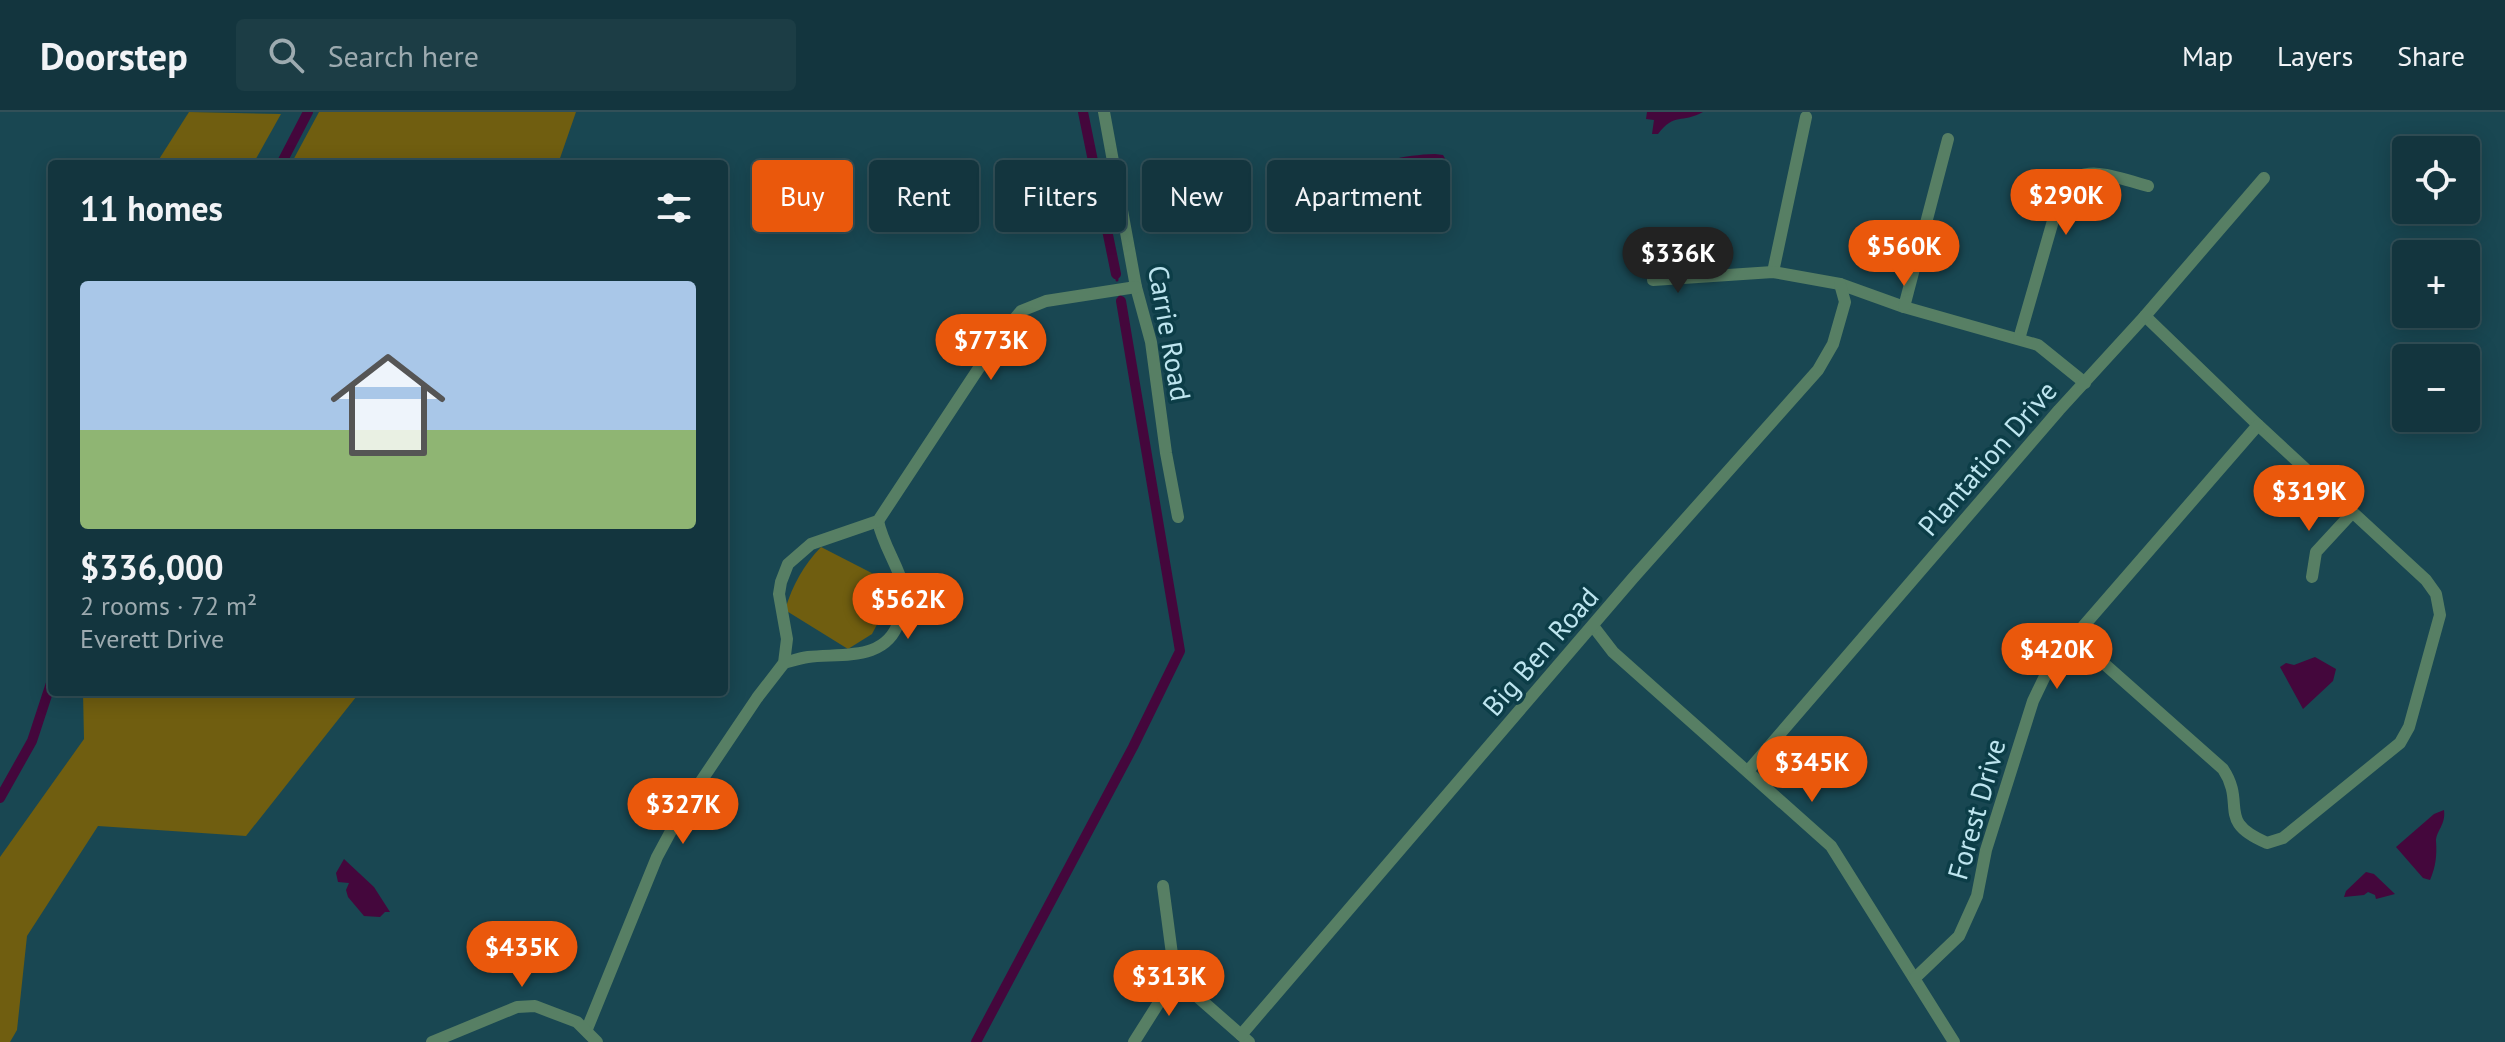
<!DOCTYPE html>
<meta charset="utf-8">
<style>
:root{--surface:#13353e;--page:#1c3d45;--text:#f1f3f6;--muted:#9dabb0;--line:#325058;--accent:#ea580c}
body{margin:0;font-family:"PT Sans",sans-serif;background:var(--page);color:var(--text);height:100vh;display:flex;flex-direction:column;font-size:30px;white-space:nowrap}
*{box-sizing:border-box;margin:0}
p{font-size:26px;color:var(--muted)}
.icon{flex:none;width:44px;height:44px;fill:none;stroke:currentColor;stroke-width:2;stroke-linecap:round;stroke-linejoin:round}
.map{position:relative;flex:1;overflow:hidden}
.drawer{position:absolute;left:48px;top:48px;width:680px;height:536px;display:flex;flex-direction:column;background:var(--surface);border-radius:8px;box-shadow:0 4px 20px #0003,0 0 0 2px var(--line)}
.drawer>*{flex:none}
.guide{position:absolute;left:752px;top:48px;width:760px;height:72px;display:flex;gap:16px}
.tools{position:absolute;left:2392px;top:24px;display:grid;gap:16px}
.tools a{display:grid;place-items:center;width:88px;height:88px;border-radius:8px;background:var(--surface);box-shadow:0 4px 20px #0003,0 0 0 2px var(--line);font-size:40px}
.price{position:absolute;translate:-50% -68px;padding:0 18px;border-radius:28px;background:var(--accent);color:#fff;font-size:26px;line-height:52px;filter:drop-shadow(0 2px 4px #0008)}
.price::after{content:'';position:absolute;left:50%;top:48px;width:24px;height:18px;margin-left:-12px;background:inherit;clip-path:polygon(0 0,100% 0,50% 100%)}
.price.active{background:#222;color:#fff}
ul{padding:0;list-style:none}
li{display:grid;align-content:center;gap:16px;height:424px;padding:0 32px}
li+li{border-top:2px solid var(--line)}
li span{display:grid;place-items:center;height:248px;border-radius:8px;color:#555}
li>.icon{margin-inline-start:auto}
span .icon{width:144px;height:144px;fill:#fffc;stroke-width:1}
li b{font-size:34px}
h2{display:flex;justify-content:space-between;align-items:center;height:96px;padding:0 32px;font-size:34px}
.tag{padding:0 28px;border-radius:8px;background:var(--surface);box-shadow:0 4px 20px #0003,0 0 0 2px var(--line);font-size:28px;line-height:72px}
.tag.active{background:var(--accent);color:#fff}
header{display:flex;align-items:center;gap:48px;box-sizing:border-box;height:112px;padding:0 40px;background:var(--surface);border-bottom:2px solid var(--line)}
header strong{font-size:38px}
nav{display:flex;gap:44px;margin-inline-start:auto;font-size:28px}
.search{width:560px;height:72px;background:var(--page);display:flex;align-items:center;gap:20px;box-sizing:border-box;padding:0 28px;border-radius:8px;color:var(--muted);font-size:30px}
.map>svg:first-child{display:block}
</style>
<header>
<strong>Doorstep</strong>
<div class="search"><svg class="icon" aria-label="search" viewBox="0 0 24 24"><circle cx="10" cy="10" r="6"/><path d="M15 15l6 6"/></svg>Search here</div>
<nav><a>Map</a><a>Layers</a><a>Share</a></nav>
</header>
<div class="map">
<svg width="2505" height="930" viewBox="0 0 2505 930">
<rect width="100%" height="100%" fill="#194752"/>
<g fill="#705e10">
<polygon points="189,0 281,2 253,52 156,52"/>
<polygon points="319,0 576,0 558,52 291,52"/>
<path d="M821 435 897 474 872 522 848 537 785 498C793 472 803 454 821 435Z"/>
<polygon points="83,580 360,580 246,724 98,714 27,824 17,918 10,930 0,930 0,745 84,627"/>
</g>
<g fill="#44073c">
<path d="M1647 0H1703C1681 12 1675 0 1658 22H1652L1654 8 1646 7Z"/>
<path d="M1435 42 1443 43 1447 50 1437 65 1425 70 1417 81 1398 89 1360 91 1351 87 1349 67C1375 49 1404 43 1435 42Z"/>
<polygon points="2315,545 2336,557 2333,569 2303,597 2280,555 2286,551 2294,553"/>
<path d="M2444 698C2446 713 2436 719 2436 729 2437 743 2436 754 2430 768L2423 766 2396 735 2434 702Z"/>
<polygon points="344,747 374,775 390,800 385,800 380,805 364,804 348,785 346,778 349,771 338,770 336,761"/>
<polygon points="2366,760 2374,762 2395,782 2376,787 2375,783 2368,780 2364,783 2344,785 2346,779"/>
</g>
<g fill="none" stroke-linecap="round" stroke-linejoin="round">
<g stroke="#44073c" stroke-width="3">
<polyline points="1116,162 1117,168"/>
<polyline points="1120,184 1121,189"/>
</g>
<g stroke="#44073c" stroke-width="10">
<polyline points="1083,0 1116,162"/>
<polyline points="281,52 308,0"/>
<polyline points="0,686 32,629 52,568"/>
<polyline points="976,930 1133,635 1180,539 1121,189"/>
</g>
<g stroke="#577f64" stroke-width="12">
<polyline points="1104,0 1136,175 1151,230 1166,341 1178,405"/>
<polyline points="1773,160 1806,5"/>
<polyline points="1653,168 1773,160 1840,172 1904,195 2038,233 2085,271"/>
<polyline points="1904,195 1948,27"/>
<path d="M2019 227 2063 74C2087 50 2120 67 2148 74"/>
<polyline points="2312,465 2316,440 2352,401"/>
<polyline points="1593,514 1613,540 1831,734 1954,930"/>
<path d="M2074 525 2223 657C2247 693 2215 709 2267 731L2283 726 2400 631 2409 615 2440 503 2436 482 2426 468 2258 313 2145 204"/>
<path d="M784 551C792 549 800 546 808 545 841 541 886 550 899 509 902 499 905 488 904 478 900 456 883 434 878 409"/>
<polyline points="1748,659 2059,298 2145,204 2264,66"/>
<polyline points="1163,774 1175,865"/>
<polyline points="1175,865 1249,930"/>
<polyline points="1915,866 1959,824 1977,784 1986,738 2033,589 2046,562 2074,525 2258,313"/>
<polyline points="587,917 657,745 685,693 757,586 784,551 787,527 779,482 781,470 788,452 811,432 878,409 1000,224 1021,199 1046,189 1136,175"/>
<polyline points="1241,923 1633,466 1818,258 1833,232 1845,190 1840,172"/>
<polyline points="432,930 517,895 535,894 577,910 597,930"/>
<polyline points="1134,930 1175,865"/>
</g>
</g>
<g text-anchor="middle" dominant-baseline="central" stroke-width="7" stroke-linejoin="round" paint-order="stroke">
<g font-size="28" fill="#bee5ef" stroke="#0c3d47">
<text transform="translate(1170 221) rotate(80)">Carrie Road</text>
<text transform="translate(1987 346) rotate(-49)">Plantation Drive</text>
<text transform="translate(1540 539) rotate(-49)">Big Ben Road</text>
<text transform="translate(1976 697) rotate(-74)">Forest Drive</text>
</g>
</g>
</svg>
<div class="tools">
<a><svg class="icon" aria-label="locate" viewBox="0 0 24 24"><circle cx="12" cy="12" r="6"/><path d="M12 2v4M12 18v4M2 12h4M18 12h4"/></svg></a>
<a>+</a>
<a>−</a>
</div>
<b class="price" style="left:2066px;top:125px">$290K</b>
<b class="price" style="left:1904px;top:176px">$560K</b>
<b class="price active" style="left:1678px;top:183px">$336K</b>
<b class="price" style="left:991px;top:270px">$773K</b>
<b class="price" style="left:2309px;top:421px">$319K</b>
<b class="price" style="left:908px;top:529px">$562K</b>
<b class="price" style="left:2057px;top:579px">$420K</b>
<b class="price" style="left:1812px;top:692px">$345K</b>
<b class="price" style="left:683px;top:734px">$327K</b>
<b class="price" style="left:522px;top:877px">$435K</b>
<b class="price" style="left:1169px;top:906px">$313K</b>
<div class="guide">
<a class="tag active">Buy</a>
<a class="tag">Rent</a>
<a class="tag">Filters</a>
<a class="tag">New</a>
<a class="tag">Apartment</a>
</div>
<section class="drawer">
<h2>11 homes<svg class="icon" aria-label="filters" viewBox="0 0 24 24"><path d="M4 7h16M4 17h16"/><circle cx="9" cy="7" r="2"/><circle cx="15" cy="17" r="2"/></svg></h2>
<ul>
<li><span style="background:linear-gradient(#a9c7e8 60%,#8fb573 0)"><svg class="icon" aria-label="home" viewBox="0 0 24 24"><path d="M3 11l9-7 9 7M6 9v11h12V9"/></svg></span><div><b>$336,000</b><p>2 rooms · 72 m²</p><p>Everett Drive</p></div></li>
</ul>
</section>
</div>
